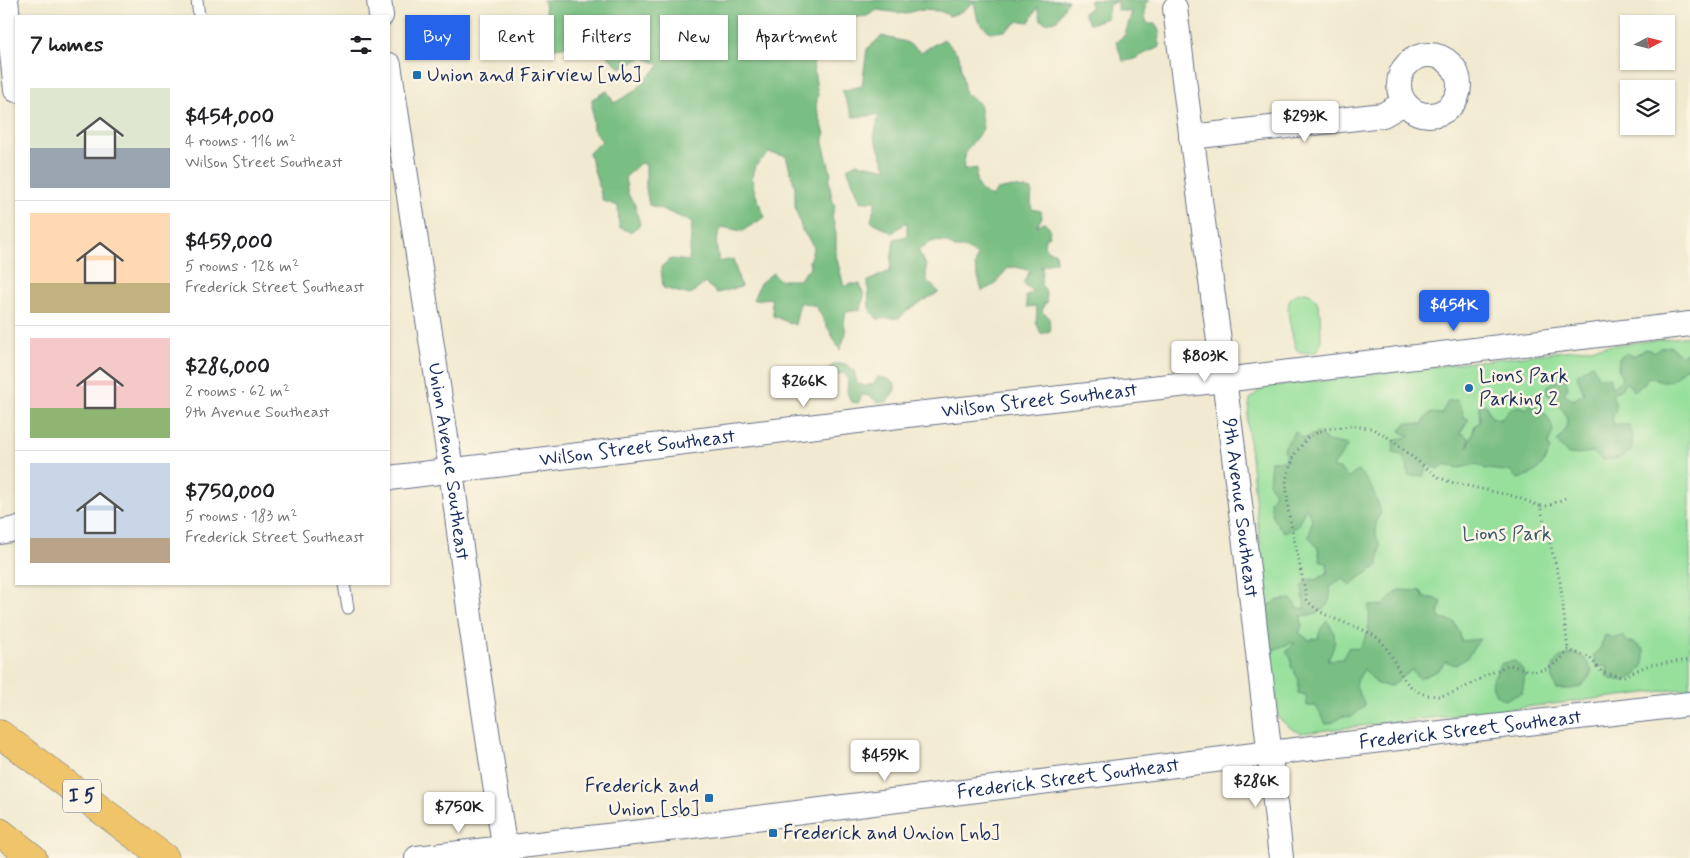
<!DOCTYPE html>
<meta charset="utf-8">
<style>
:root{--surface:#fff;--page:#f6f6f6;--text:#202124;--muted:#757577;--line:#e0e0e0;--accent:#2563eb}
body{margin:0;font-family:Mynerve,sans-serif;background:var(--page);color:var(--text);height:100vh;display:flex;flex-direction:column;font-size:19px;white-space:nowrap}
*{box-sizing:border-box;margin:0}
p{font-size:16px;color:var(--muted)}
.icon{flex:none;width:28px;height:28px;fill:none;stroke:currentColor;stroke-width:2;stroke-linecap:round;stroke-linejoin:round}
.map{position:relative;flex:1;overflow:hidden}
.drawer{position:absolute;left:15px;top:15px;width:375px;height:570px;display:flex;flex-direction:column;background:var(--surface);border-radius:0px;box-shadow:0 1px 4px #0004}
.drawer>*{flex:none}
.banner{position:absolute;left:405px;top:15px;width:475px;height:45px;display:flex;gap:10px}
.needle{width:32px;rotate:83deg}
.controls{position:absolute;left:1620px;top:15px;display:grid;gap:10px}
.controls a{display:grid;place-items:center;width:55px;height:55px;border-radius:0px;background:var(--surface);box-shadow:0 1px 4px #0004;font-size:25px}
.price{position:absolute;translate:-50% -42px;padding:0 11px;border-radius:5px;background:#fff;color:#222;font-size:16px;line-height:32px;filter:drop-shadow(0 1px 2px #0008)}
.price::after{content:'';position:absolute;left:50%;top:30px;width:15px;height:11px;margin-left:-8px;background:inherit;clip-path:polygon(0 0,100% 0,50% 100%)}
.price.current{background:var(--accent);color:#fff}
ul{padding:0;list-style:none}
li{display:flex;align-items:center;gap:15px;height:125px;padding:0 15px}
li+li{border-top:1px solid var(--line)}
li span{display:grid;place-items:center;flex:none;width:140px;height:100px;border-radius:0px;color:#555}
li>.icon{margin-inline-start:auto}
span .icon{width:60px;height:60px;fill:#fffc;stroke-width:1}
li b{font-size:21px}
h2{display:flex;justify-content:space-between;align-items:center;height:60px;padding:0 15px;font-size:21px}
.chip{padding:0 18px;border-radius:0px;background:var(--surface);box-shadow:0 1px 4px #0004;font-size:18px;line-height:45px}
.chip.current{background:var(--accent);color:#fff}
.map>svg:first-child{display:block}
</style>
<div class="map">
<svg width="1690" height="858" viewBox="0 0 1690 858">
<rect width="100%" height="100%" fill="#fcf5e5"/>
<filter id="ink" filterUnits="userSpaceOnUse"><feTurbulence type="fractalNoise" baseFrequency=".02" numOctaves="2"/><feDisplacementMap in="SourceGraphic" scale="10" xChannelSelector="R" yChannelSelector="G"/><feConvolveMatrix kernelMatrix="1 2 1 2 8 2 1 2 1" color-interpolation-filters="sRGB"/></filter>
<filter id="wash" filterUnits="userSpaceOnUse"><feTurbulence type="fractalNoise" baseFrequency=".0096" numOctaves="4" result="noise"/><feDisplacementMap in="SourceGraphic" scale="20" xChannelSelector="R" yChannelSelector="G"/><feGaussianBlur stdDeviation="1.12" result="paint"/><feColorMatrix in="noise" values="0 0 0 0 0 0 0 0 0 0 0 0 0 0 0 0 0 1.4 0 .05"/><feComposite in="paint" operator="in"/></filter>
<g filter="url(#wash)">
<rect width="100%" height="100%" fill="#f1ead0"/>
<g fill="#97e09b" stroke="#59887c">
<path d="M1305 292C1324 295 1320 325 1321 340L1320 346 1316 352C1308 354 1302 354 1296 349 1293 339 1286 311 1289 302 1291 294 1299 293 1305 292Z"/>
<polygon points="1690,336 1690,688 1301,733 1292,729 1278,718 1247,420 1250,399 1263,387"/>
</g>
<g fill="#79be83" stroke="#4a7670">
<path d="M543 0H1068L1057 20 1046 23 1041 20 1038 7 1029 22 1019 21 1005 31 990 32 978 21 974 2 961 12 950 16 940 11 917 10 906 14 877 10 867 16 847 18 843 35 813 64 818 95 816 106 825 134 823 143 831 174 829 180 832 199 835 206 832 216 836 234V255L844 287 849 284H860L864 296 860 310 846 312 844 322 846 333 840 350 816 306 800 302 795 325 773 316 771 298 753 300 760 283 773 273 780 280H799L810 267 809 261 814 247 802 230 795 207V187L786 156 769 153C765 157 758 162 755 167 747 181 760 204 765 217L742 231 721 227 716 243 719 262 733 259 741 287 717 293 705 283 690 295 663 288 661 267 671 259 689 261 692 222 659 208 649 205 646 189V165L640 163 625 178 628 194 635 205 640 225 630 232 619 227 618 206 603 201 589 153 602 141 593 129 592 99 607 91 614 103 635 91 660 65 643 57 621 68 582 34C572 46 566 48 550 48L552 26C545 18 546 10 543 0Z"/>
<path d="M1090 0H1150L1145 5V18L1148 24H1155L1160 32 1159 48C1144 51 1138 61 1123 61L1116 42 1125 35 1132 11 1127 12 1117 10V1L1109 5 1107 18 1090 24 1083 13 1090 8Z"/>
<path d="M882 36 906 42 921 52 944 39 959 55 965 94 979 103 983 129 966 151 963 170 977 168C975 184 976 189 992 197L997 190 1012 187 1032 190C1032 196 1030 203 1032 209L1041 211 1042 217 1037 226 1044 222 1050 228 1049 236 1045 238 1044 246 1048 251 1055 252 1056 261 1040 267 1042 268 1041 285 1045 289 1047 303 1044 304 1042 312 1049 317 1050 331 1041 334 1036 322 1037 314 1036 306 1027 307 1026 296 1033 292 1023 283 1030 271 1016 267 1008 268 994 285 982 291 975 266 977 255 964 248H955L946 242 933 241 918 250 926 265V280L939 292 911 308 899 318 877 319 869 308 868 281 890 271 894 239 907 236V222L892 233 871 221 876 201 861 202 847 168 857 163 887 169 874 137 879 115 853 117 842 91 862 86 867 49Z"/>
<path d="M1671 346 1681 356 1690 351V367L1684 368C1668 387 1669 382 1648 377L1644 384 1634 391 1626 382 1621 389 1612 394C1616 405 1618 408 1612 418L1614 425H1629L1633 436 1631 451 1619 458 1603 460 1593 452 1568 455 1557 442C1576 419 1565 411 1547 394V386L1553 382 1566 378 1568 389 1564 393 1573 400 1584 394 1577 375 1583 370 1592 364 1598 377H1609L1612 388 1622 379 1618 369 1619 358 1627 353 1633 356 1646 349 1654 352 1660 348Z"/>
<polygon points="834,364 846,364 854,371 857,383 864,386 874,384 878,377 888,379 895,384 895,390 887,402 877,402 870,396 862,395 858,403 851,402 847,392 848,379 844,373 829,376 826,371"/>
<path d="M1457 400 1462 409 1463 417 1469 419 1459 434H1464L1469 439 1468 447 1475 425 1480 422 1479 406 1486 405 1490 416 1500 420 1511 408 1520 406 1526 409 1530 405C1544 408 1550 418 1553 431L1548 444 1550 450C1541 469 1538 473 1518 479L1509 471 1486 469 1477 464 1459 468 1446 464 1438 469 1429 464 1423 476H1409L1407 465 1402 455 1393 453 1394 441 1409 436 1400 431 1406 423 1422 424 1430 413 1441 414 1448 401Z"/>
<path d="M1295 431 1303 439 1317 433 1327 441 1348 445 1332 468 1340 469 1348 478 1358 471C1371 482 1376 497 1381 513L1376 521V535L1380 546 1378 565C1369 574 1359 575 1351 586L1342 578 1330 587C1332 608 1321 614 1301 616L1302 625 1299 633 1309 640 1318 638 1321 628 1327 621C1338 635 1336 644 1328 660L1342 659 1349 647 1357 649C1370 637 1370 623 1369 606L1383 605 1399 590 1421 591 1424 598H1433L1442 602 1438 613 1440 619 1454 622 1460 633 1461 641 1480 639 1466 659 1455 665 1445 661 1439 670 1419 679 1412 670 1391 686 1377 684 1364 669 1355 684 1365 705 1352 717 1342 716 1332 723 1326 724 1316 706H1307L1306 695 1298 693 1299 680 1291 666V658L1286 652 1295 643C1286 643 1278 649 1268 652L1263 608 1279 600 1291 599 1297 608 1305 609 1302 586 1310 579 1317 580 1328 572 1327 563 1320 560 1318 548 1309 537 1312 518 1306 507 1297 527 1284 532 1273 519 1270 501 1275 493 1269 483 1271 461H1287L1284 448Z"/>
<polygon points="1605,635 1614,638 1623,636 1627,642 1633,642 1644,650 1644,664 1636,675 1625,681 1611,679 1606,675 1608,666 1597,667 1593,655 1600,649"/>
<path d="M1576 653 1585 659 1592 671C1583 690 1576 689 1556 689 1548 668 1553 656 1576 653Z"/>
<path d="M1515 661C1527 673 1525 678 1522 693L1504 700 1496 695 1491 682 1502 663Z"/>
</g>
</g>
<g filter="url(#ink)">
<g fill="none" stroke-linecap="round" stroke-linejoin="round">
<defs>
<g id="lane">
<polyline points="197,0 199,16"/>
<polyline points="344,584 348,608"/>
</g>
<g id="street">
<polyline points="6,0 16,90"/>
<polyline points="379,0 381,16"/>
<path id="s1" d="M1175 8C1190 132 1208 255 1224 379 1245 539 1264 698 1281 858"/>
<circle cx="1429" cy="85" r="30"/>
<path id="s2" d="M389 65 451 470 471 624 506 858"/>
<polyline points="1191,137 1383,115 1404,103"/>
<path id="s3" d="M389 478 907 415 1224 380 1690 324"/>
<polyline points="0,532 16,529"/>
<path id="s4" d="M417 858 685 827 1270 753 1690 704"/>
</g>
<g id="highway">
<polyline points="0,734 165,858"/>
<polyline points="0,832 33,858"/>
</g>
</defs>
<use href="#lane" stroke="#667086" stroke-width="13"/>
<use href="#street" stroke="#667086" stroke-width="26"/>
<use href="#highway" stroke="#667086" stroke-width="29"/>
<g stroke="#667086" stroke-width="3" stroke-dasharray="1 4" stroke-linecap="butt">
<polyline points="1565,498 1548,506 1540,506 1560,581 1568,650"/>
<path d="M1540 506 1513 496 1450 482 1436 476 1389 438 1371 428 1350 426 1325 429 1308 437 1294 455 1286 479 1288 510 1307 600C1324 621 1354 622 1376 637 1397 652 1397 689 1428 695 1432 695 1435 696 1439 696 1461 693 1478 678 1498 670 1501 668 1505 666 1508 665 1512 665 1519 668 1523 669 1543 675 1556 666 1568 650L1589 657 1602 672 1622 677 1649 665 1690 660"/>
</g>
<use href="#lane" stroke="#fff" stroke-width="11"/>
<use href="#street" stroke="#fff" stroke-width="24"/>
<use href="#highway" stroke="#f0c469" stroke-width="28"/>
</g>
</g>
<g fill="#1f6fb2" stroke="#fcf5e5" stroke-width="2">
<rect x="412" y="70" width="10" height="10" rx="2.5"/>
<circle cx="1469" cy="388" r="5"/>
<rect x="704" y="793" width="10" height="10" rx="2.5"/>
<rect x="768" y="828" width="10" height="10" rx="2.5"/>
</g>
<g text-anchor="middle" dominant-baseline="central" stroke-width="5" stroke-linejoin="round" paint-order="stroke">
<rect fill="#fcf5e5" stroke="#5e6a86" stroke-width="1" x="63" y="779.5" width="38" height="33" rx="4"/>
<g font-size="19" font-weight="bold" fill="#1b2f5e">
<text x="82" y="796">I 5</text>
</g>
<g font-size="20" fill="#1b2f5e" stroke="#fcf5e5" text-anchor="start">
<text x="427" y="75">Union and Fairview [wb]</text>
<text x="1479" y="376">Lions Park<tspan x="1479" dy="23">Parking 2</tspan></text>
<text x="699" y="786" text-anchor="end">Frederick and<tspan x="699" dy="23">Union [sb]</tspan></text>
<text x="783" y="833">Frederick and Union [nb]</text>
</g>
<g font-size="20" fill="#1b2f5e" stroke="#fcf5e5">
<text stroke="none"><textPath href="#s3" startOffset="655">Wilson Street Southeast</textPath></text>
<text stroke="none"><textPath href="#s3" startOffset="250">Wilson Street Southeast</textPath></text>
<text stroke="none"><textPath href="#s2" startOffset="401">Union Avenue Southeast</textPath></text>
<text stroke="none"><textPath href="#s1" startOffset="504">9th Avenue Southeast</textPath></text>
<text stroke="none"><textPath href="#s4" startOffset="1061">Frederick Street Southeast</textPath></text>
<text stroke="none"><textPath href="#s4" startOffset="656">Frederick Street Southeast</textPath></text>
</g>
<g font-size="20" fill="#3a5b6d" stroke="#fcf5e5">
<text x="1507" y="534">Lions Park</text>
</g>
</g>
</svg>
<div class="controls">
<a><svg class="needle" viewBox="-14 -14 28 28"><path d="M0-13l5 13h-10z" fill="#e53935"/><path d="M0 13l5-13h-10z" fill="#757577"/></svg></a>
<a><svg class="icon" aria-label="layers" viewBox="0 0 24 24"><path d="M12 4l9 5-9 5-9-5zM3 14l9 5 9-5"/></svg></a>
</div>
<b class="price" style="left:1305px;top:143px">$293K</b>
<b class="price current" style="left:1454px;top:332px">$454K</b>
<b class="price" style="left:1205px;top:383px">$803K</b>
<b class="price" style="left:804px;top:408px">$266K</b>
<b class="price" style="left:885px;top:782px">$459K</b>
<b class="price" style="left:1256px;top:808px">$286K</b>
<b class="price" style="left:459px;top:834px">$750K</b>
<div class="banner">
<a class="chip current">Buy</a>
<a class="chip">Rent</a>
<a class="chip">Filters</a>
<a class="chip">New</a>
<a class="chip">Apartment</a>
</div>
<section class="drawer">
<h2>7 homes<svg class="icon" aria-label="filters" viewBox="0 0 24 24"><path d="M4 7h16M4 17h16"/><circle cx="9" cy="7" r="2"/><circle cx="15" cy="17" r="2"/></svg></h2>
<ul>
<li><span style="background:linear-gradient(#dfe7d0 60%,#9aa5b1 0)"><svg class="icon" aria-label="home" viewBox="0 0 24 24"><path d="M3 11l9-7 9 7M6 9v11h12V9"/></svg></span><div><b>$454,000</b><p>4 rooms · 116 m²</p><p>Wilson Street Southeast</p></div></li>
<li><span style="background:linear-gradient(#ffd9b3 70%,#c2b280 0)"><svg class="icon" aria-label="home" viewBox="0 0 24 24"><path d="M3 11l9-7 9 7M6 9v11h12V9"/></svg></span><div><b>$459,000</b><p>5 rooms · 128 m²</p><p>Frederick Street Southeast</p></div></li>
<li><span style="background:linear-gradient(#f6c9c9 70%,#8fb573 0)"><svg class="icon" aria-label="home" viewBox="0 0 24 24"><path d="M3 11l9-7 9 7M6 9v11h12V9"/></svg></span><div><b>$286,000</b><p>2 rooms · 62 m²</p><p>9th Avenue Southeast</p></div></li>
<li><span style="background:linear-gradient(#c9d6e8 75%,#b9a48a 0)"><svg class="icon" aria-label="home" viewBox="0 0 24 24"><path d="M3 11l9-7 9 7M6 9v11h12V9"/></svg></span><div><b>$750,000</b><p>5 rooms · 183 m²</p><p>Frederick Street Southeast</p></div></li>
</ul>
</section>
</div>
